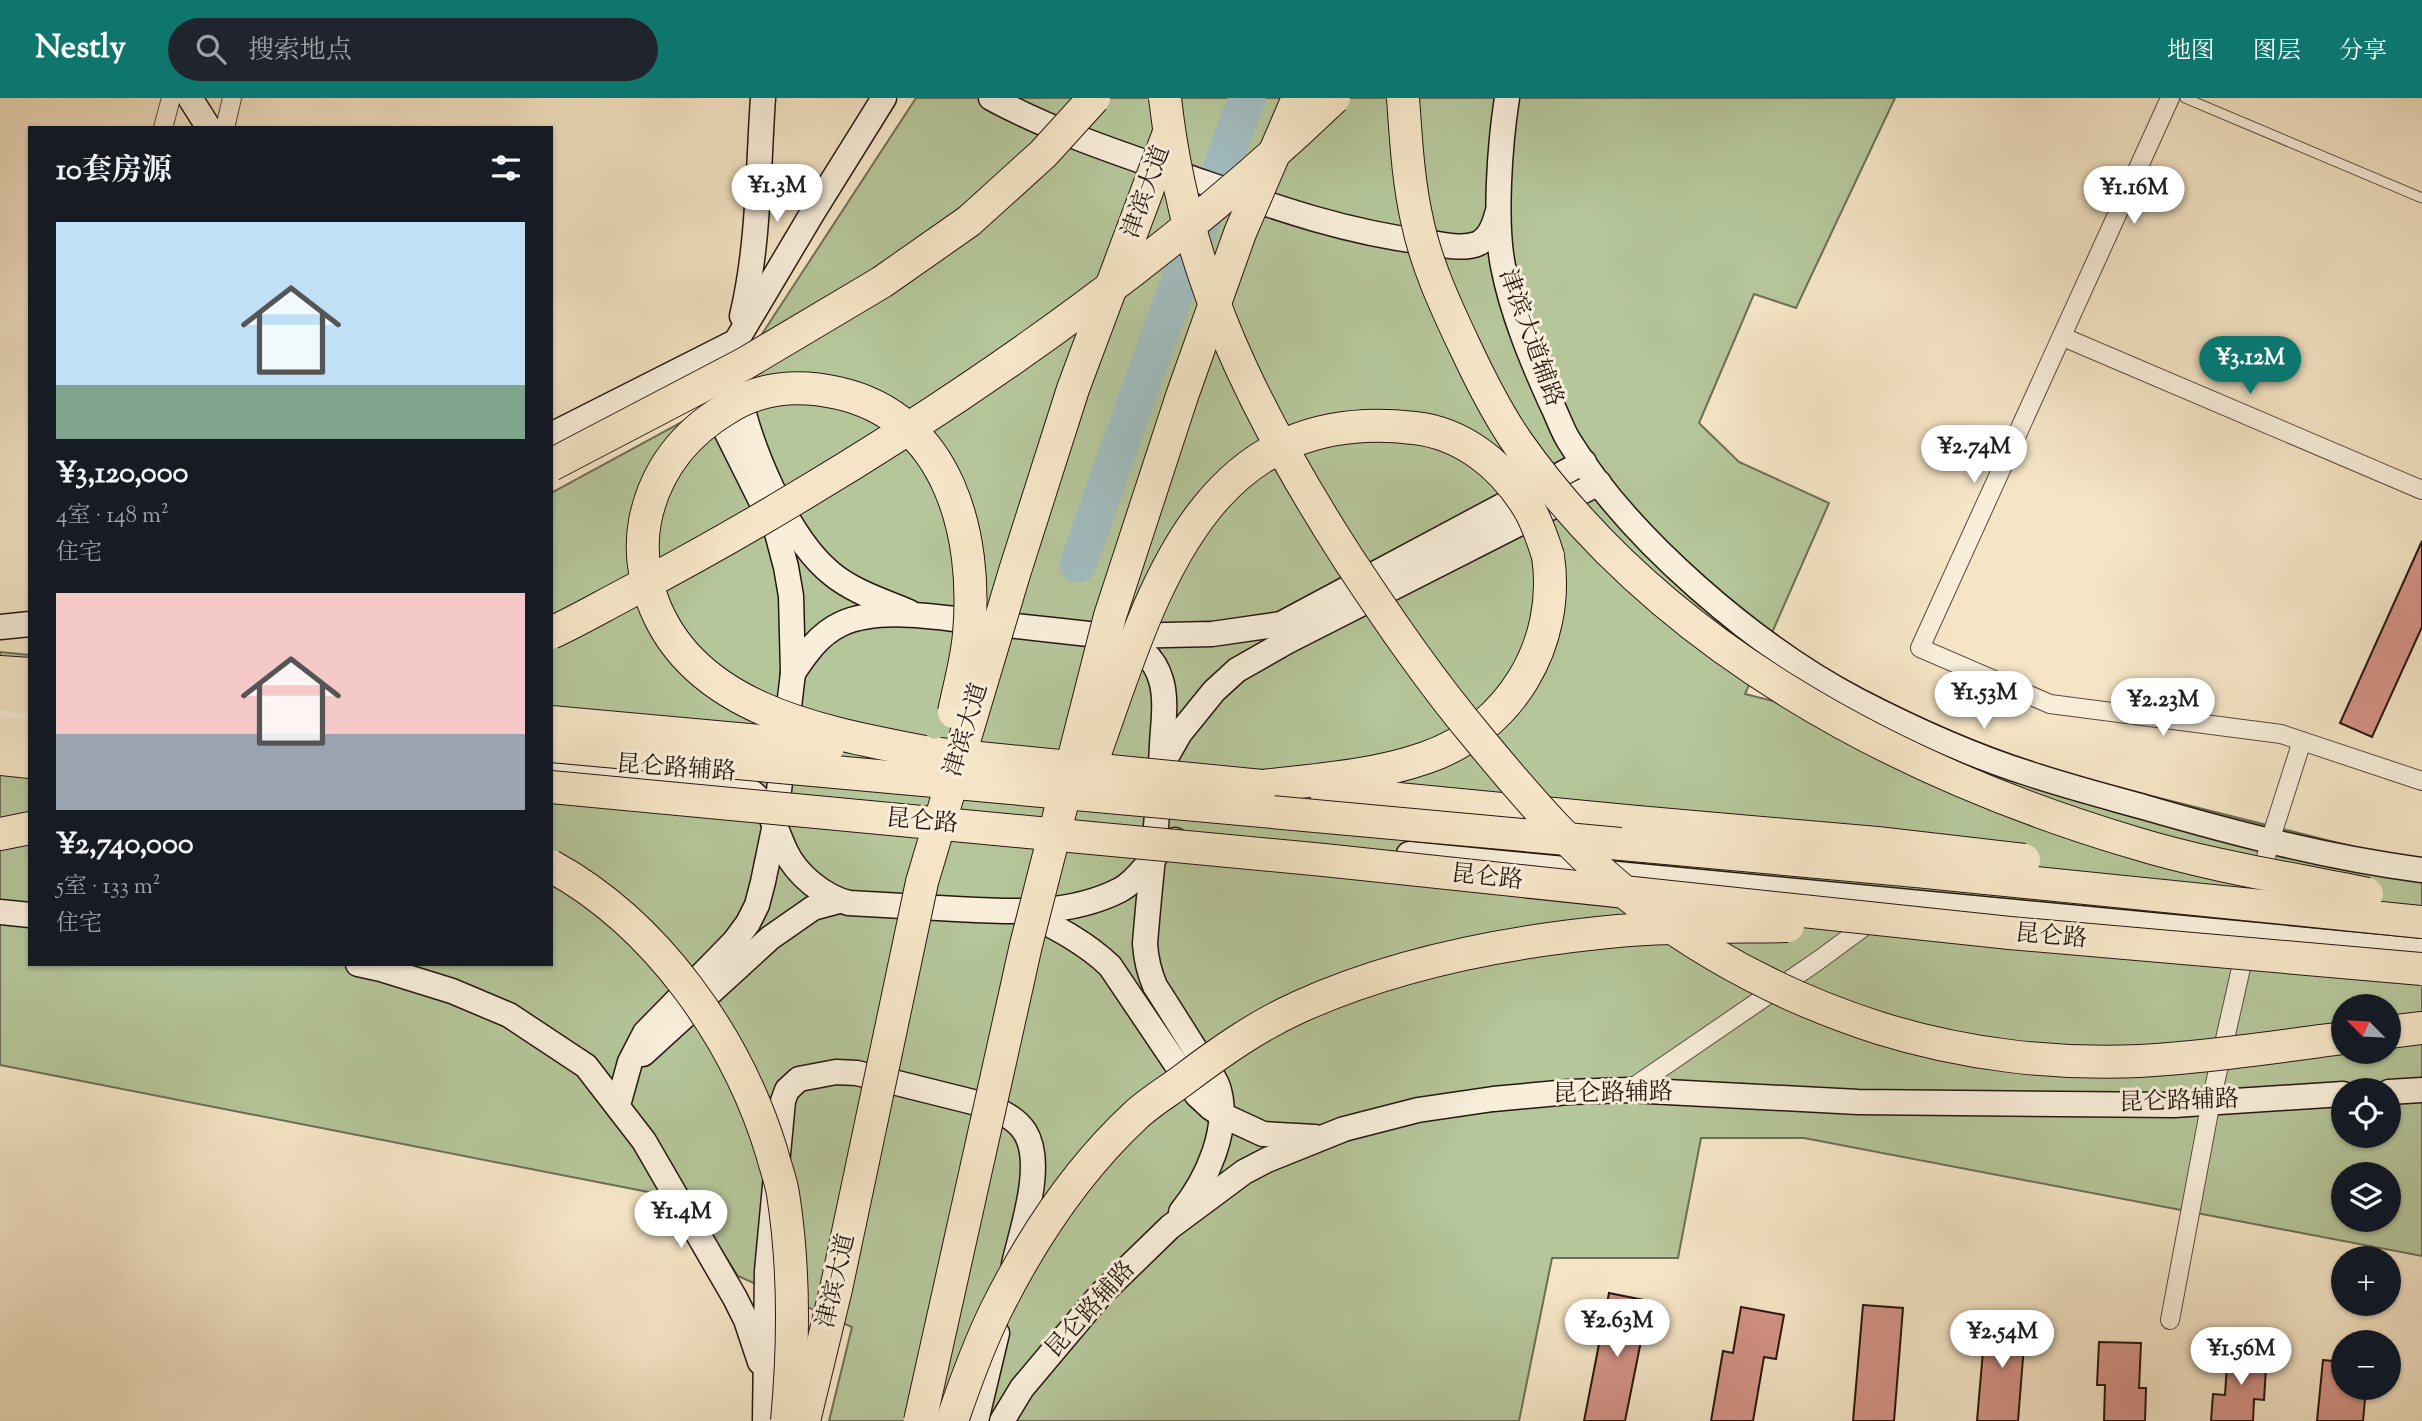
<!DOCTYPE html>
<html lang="zh">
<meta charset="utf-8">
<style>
:root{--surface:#171b24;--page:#20242c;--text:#f1f3f6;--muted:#9ea1a6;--accent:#0f766e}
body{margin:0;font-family:"Sorts Mill Goudy","Noto Serif SC",serif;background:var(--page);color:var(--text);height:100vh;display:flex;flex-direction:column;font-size:26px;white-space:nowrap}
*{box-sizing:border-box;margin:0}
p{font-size:23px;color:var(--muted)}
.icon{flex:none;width:38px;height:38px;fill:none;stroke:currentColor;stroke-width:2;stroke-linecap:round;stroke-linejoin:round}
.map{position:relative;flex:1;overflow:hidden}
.side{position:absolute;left:28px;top:28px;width:525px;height:840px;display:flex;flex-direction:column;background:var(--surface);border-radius:0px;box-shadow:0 2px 5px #0004}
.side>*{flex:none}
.needle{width:46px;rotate:294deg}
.controls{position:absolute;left:2331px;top:896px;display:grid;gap:14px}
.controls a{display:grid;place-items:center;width:70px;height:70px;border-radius:50%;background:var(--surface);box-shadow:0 2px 5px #0004;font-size:35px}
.price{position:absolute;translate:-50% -60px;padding:0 16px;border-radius:24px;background:#fff;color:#222;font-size:23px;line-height:46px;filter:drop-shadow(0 2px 4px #0008)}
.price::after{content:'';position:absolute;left:50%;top:42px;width:21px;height:16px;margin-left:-10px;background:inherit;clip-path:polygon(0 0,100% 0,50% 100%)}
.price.on{background:var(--accent);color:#fff}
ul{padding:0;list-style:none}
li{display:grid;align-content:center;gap:14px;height:371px;padding:0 28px}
li span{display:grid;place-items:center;height:217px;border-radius:0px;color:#555}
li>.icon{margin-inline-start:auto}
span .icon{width:126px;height:126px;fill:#fffc;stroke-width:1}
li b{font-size:30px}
h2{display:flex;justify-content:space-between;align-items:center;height:84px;padding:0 28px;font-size:30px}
header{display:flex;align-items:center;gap:42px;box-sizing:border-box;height:98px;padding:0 35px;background:var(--accent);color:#fff}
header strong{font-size:33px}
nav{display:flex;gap:38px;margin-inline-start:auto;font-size:24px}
.search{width:490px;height:63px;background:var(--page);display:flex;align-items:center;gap:18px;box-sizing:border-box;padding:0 24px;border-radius:38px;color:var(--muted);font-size:26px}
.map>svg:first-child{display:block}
</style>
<header>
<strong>Nestly</strong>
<div class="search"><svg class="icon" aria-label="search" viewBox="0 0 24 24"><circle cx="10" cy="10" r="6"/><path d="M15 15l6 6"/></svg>搜索地点</div>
<nav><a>地图</a><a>图层</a><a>分享</a></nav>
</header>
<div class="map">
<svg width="2422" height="1323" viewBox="0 0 2422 1323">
<rect width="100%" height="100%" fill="#f5e5c6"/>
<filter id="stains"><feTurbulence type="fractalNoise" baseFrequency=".00286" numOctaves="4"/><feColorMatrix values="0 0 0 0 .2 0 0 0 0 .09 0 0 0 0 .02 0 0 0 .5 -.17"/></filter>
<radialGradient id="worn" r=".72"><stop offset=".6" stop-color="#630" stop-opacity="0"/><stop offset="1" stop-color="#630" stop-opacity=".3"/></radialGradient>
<path fill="#b5c69a" stroke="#6e6e56" stroke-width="2" fill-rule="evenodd" d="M916 0H1895L1796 210 1754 196 1699 325 1739 364 1829 405 1745 596 2422 766V1158L1804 1040H1701L1678 1160H1552L1519 1323H829L852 1229 738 1178 689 1102 0 967V554L30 557V866H551V395L717 305ZM2343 908H2389V954H2343ZM2343 992H2389V1038H2343ZM2343 1076H2389V1122H2343Z"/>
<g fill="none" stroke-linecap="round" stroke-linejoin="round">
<polyline stroke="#a1bcbf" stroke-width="37" points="1078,466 1149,266 1247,0"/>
</g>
<g fill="#d39386" stroke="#271711" stroke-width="2">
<polygon points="2422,443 2422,529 2372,639 2340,625"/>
<polygon points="1609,1195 1649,1203 1625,1323 1584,1323"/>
<polygon points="1863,1207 1903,1210 1894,1323 1853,1323"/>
<polygon points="1741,1209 1784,1217 1776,1261 1764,1259 1753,1323 1711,1323 1723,1253 1733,1255"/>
<polygon points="1986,1218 2026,1222 2018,1323 1977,1323"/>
<polygon points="2099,1244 2141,1245 2139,1290 2146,1290 2145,1323 2104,1323 2105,1287 2097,1287"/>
<polygon points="2228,1252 2267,1254 2264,1302 2254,1301 2253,1323 2211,1323 2213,1296 2225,1297"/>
<polygon points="2323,1262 2343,1264 2343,1290 2366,1290 2363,1323 2317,1323"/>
</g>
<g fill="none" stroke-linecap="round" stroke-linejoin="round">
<defs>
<polyline id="lane" points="2185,0 2422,100"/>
<g id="street">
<polyline points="2170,0 1920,550 2050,606 2281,636 2422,683"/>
<polyline points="163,30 171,0"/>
<polyline points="225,30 232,0"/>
<polyline points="2063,239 2422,392"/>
<polyline points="2260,784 2270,743 2302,643"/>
<polyline points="1629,992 1819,862 1876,820"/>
<polyline points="2170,1222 2211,1003 2246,848"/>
</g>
<g id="secondary">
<polyline points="190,0 209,30"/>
<path d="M991 0C1054 34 1121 56 1188 79 1269 107 1339 133 1424 144 1441 146 1461 152 1477 146 1489 141 1494 128 1497 116"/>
<path d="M1507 0C1500 45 1494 123 1503 168 1512 215 1532 263 1552 307 1558 319 1562 332 1569 343 1630 442 1755 548 1857 602 1911 630 1973 658 2030 676 2069 689 2108 699 2147 710 2237 736 2329 760 2422 772"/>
<path d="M742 218C759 147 758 72 763 0"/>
<path d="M737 288C749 346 786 439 832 476 854 494 883 503 909 514"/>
<polyline points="551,337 735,244"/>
<polyline points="0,529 30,526"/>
<polyline points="1122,538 1212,536 1281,526 1584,364"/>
<path d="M793 575C805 557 819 536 841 526 881 507 945 521 989 525 1031 530 1074 534 1116 539 1138 547 1154 558 1161 582 1167 602 1163 626 1162 647 1159 714 1150 780 1145 846 1146 861 1149 874 1155 888 1170 911 1184 934 1198 956 1205 967 1214 978 1218 989 1231 1030 1207 1082 1181 1114"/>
<polyline points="0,619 30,622"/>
<path d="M551 672 741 688C769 700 774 729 786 754 797 777 824 799 849 805 885 807 921 809 956 811 1011 814 1069 818 1120 792 1141 781 1150 756 1175 742"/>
<polyline points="1168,693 1161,668 1180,635 1214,593 1237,572 1288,543 1599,385"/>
<polyline points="1409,756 2422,853"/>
<polyline points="0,814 30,817"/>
<path d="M1027 815C1057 830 1086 845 1110 868L1197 997 1211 1010 1222 1017 1263 1036 1315 1039"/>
<polyline points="358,866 381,871 452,893 509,917 586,968 644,1043 735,1200 746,1222 760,1264"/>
<polyline points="643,956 770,840 813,810 839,803"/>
<polyline points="2389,994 2422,992"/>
<polyline points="618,1007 630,964 645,935 734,844 748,825 757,807 763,784 775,726 793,575 791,498 786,469 777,435 726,333 716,298 719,272 813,114 884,0"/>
<path d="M765 1323 767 1173 783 1003 787 992 799 981 836 974 857 975 985 1007C1000 1013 1016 1020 1025 1034 1045 1066 1022 1131 1014 1166"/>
<polyline points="976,1323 997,1235"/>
<polyline points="1002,1323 1022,1290 1101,1196 1170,1129 1244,1074 1267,1062 1344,1031 1418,1012 1493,1001 1569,994 1629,992 1858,1004 2174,1007 2343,996"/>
</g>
<g id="highway">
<polyline points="0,574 30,576"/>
<polyline points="0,596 30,599"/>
<polyline points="0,635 30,638"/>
<polyline points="0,661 30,664"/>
<path d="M1262 688C1317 682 1373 678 1425 660 1510 631 1561 546 1548 458"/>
<polyline points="1326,694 1637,724"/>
<polyline points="0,736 30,730"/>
<polyline points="2389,934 2422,930"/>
</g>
</defs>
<use href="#lane" stroke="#5a4a3e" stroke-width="11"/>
<use href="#street" stroke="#5a4a3e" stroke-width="20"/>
<use href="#secondary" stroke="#271711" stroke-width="27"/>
<use href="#highway" stroke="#271711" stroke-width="34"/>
<use href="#lane" stroke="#f8eeda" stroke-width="9"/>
<use href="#street" stroke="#f8eeda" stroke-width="18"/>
<use href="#secondary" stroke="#f8eeda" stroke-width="24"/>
<use href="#highway" stroke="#f5e5c6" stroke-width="32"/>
<defs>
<g id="highway-bridge">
<path d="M1165 0C1184 175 1255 316 1349 462 1390 524 1431 584 1479 641 1529 702 1582 763 1646 811 1717 864 1795 903 1879 930 1962 956 2053 967 2140 963 2208 959 2276 949 2343 940"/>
<path d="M1403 0C1406 41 1408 82 1417 122 1426 166 1446 209 1465 249 1480 281 1497 315 1517 344 1662 550 1899 675 2135 745 2210 768 2290 780 2367 796"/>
<polyline points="551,367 744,266 882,184 969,123 1043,56 1094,0"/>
<path d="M551 535C577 523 601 509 626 496 681 467 735 437 788 405 982 290 1170 157 1334 0"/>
<polyline points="551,624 828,649"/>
<polyline points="551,648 1916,773 2422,824"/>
<path d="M924 654C823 634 691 612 652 501 643 475 640 450 645 423 655 373 683 337 726 311 760 289 799 286 838 295 949 320 978 436 969 536 967 562 959 589 954 614"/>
<polyline points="939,656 1262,688"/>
<path d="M1088 675C1148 512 1193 304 1414 330 1463 335 1503 368 1528 409 1537 424 1543 442 1548 458"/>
<polyline points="551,689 1324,762 2010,835 2422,871"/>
<polyline points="1637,724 1877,745 2024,762"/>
<path d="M551 768C657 826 737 940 772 1055 775 1068 781 1082 783 1096 795 1172 794 1247 787 1323"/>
<polyline points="804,1323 836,1191 922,784 1014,476 1073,291 1168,37"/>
<polyline points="920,1323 1026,847 1110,518 1182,298 1240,135 1298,0"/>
<path d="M952 1323C965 1285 979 1246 997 1210 1032 1140 1079 1070 1136 1017 1150 1004 1167 994 1183 982 1220 954 1257 928 1299 909 1398 864 1510 843 1618 833 1674 828 1731 829 1788 828"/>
</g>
</defs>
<use href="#highway-bridge" stroke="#271711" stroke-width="34" stroke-linecap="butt"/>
<use href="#highway-bridge" stroke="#f5e5c6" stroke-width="32"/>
</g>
<g text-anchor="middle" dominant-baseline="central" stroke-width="6" stroke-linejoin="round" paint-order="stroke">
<g font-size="24" fill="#271711" stroke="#f8eeda">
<text transform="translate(1147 94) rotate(-70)">津滨大道</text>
<text transform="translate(1530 240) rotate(70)">津滨大道辅路</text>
<text transform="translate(967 632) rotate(-73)">津滨大道</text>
<text transform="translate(676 671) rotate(4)">昆仑路辅路</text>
<text transform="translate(922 724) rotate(5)">昆仑路</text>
<text transform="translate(1487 780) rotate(6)">昆仑路</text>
<text transform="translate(2051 839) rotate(5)">昆仑路</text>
<text transform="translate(1613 996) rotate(-1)">昆仑路辅路</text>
<text transform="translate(2179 1004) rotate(-2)">昆仑路辅路</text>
<text transform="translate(837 1183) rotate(-77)">津滨大道</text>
<text transform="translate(1091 1212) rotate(-48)">昆仑路辅路</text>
</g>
</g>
<rect width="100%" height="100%" filter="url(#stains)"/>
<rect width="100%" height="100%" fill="url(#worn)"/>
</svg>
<div class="controls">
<a><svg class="needle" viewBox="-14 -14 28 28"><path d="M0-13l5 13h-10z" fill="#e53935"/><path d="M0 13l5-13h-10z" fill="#9ea1a6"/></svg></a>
<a><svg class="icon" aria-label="locate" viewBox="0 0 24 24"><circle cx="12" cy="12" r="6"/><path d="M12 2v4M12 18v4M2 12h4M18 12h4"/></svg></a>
<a><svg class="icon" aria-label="layers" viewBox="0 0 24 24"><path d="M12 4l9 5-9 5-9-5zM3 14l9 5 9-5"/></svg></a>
<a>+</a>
<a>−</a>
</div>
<b class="price" style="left:777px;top:126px">¥1.3M</b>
<b class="price" style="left:2134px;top:128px">¥1.16M</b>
<b class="price on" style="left:2250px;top:298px">¥3.12M</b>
<b class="price" style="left:1974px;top:387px">¥2.74M</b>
<b class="price" style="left:1984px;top:633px">¥1.53M</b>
<b class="price" style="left:2163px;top:640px">¥2.23M</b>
<b class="price" style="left:681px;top:1152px">¥1.4M</b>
<b class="price" style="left:1617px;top:1261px">¥2.63M</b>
<b class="price" style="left:2002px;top:1272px">¥2.54M</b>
<b class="price" style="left:2241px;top:1289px">¥1.56M</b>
<section class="side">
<h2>10套房源<svg class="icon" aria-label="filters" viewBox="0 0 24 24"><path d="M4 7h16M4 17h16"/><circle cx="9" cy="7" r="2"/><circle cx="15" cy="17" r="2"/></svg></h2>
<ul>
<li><span style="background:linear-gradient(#bfe0f5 75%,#7fa58c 0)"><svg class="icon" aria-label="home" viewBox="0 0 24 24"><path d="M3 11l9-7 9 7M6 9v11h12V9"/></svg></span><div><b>¥3,120,000</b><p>4室 · 148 m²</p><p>住宅</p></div></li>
<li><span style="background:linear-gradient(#f6c9c9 65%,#9aa5b1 0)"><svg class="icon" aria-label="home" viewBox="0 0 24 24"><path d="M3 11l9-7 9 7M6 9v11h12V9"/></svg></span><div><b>¥2,740,000</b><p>5室 · 133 m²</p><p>住宅</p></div></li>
</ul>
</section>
</div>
